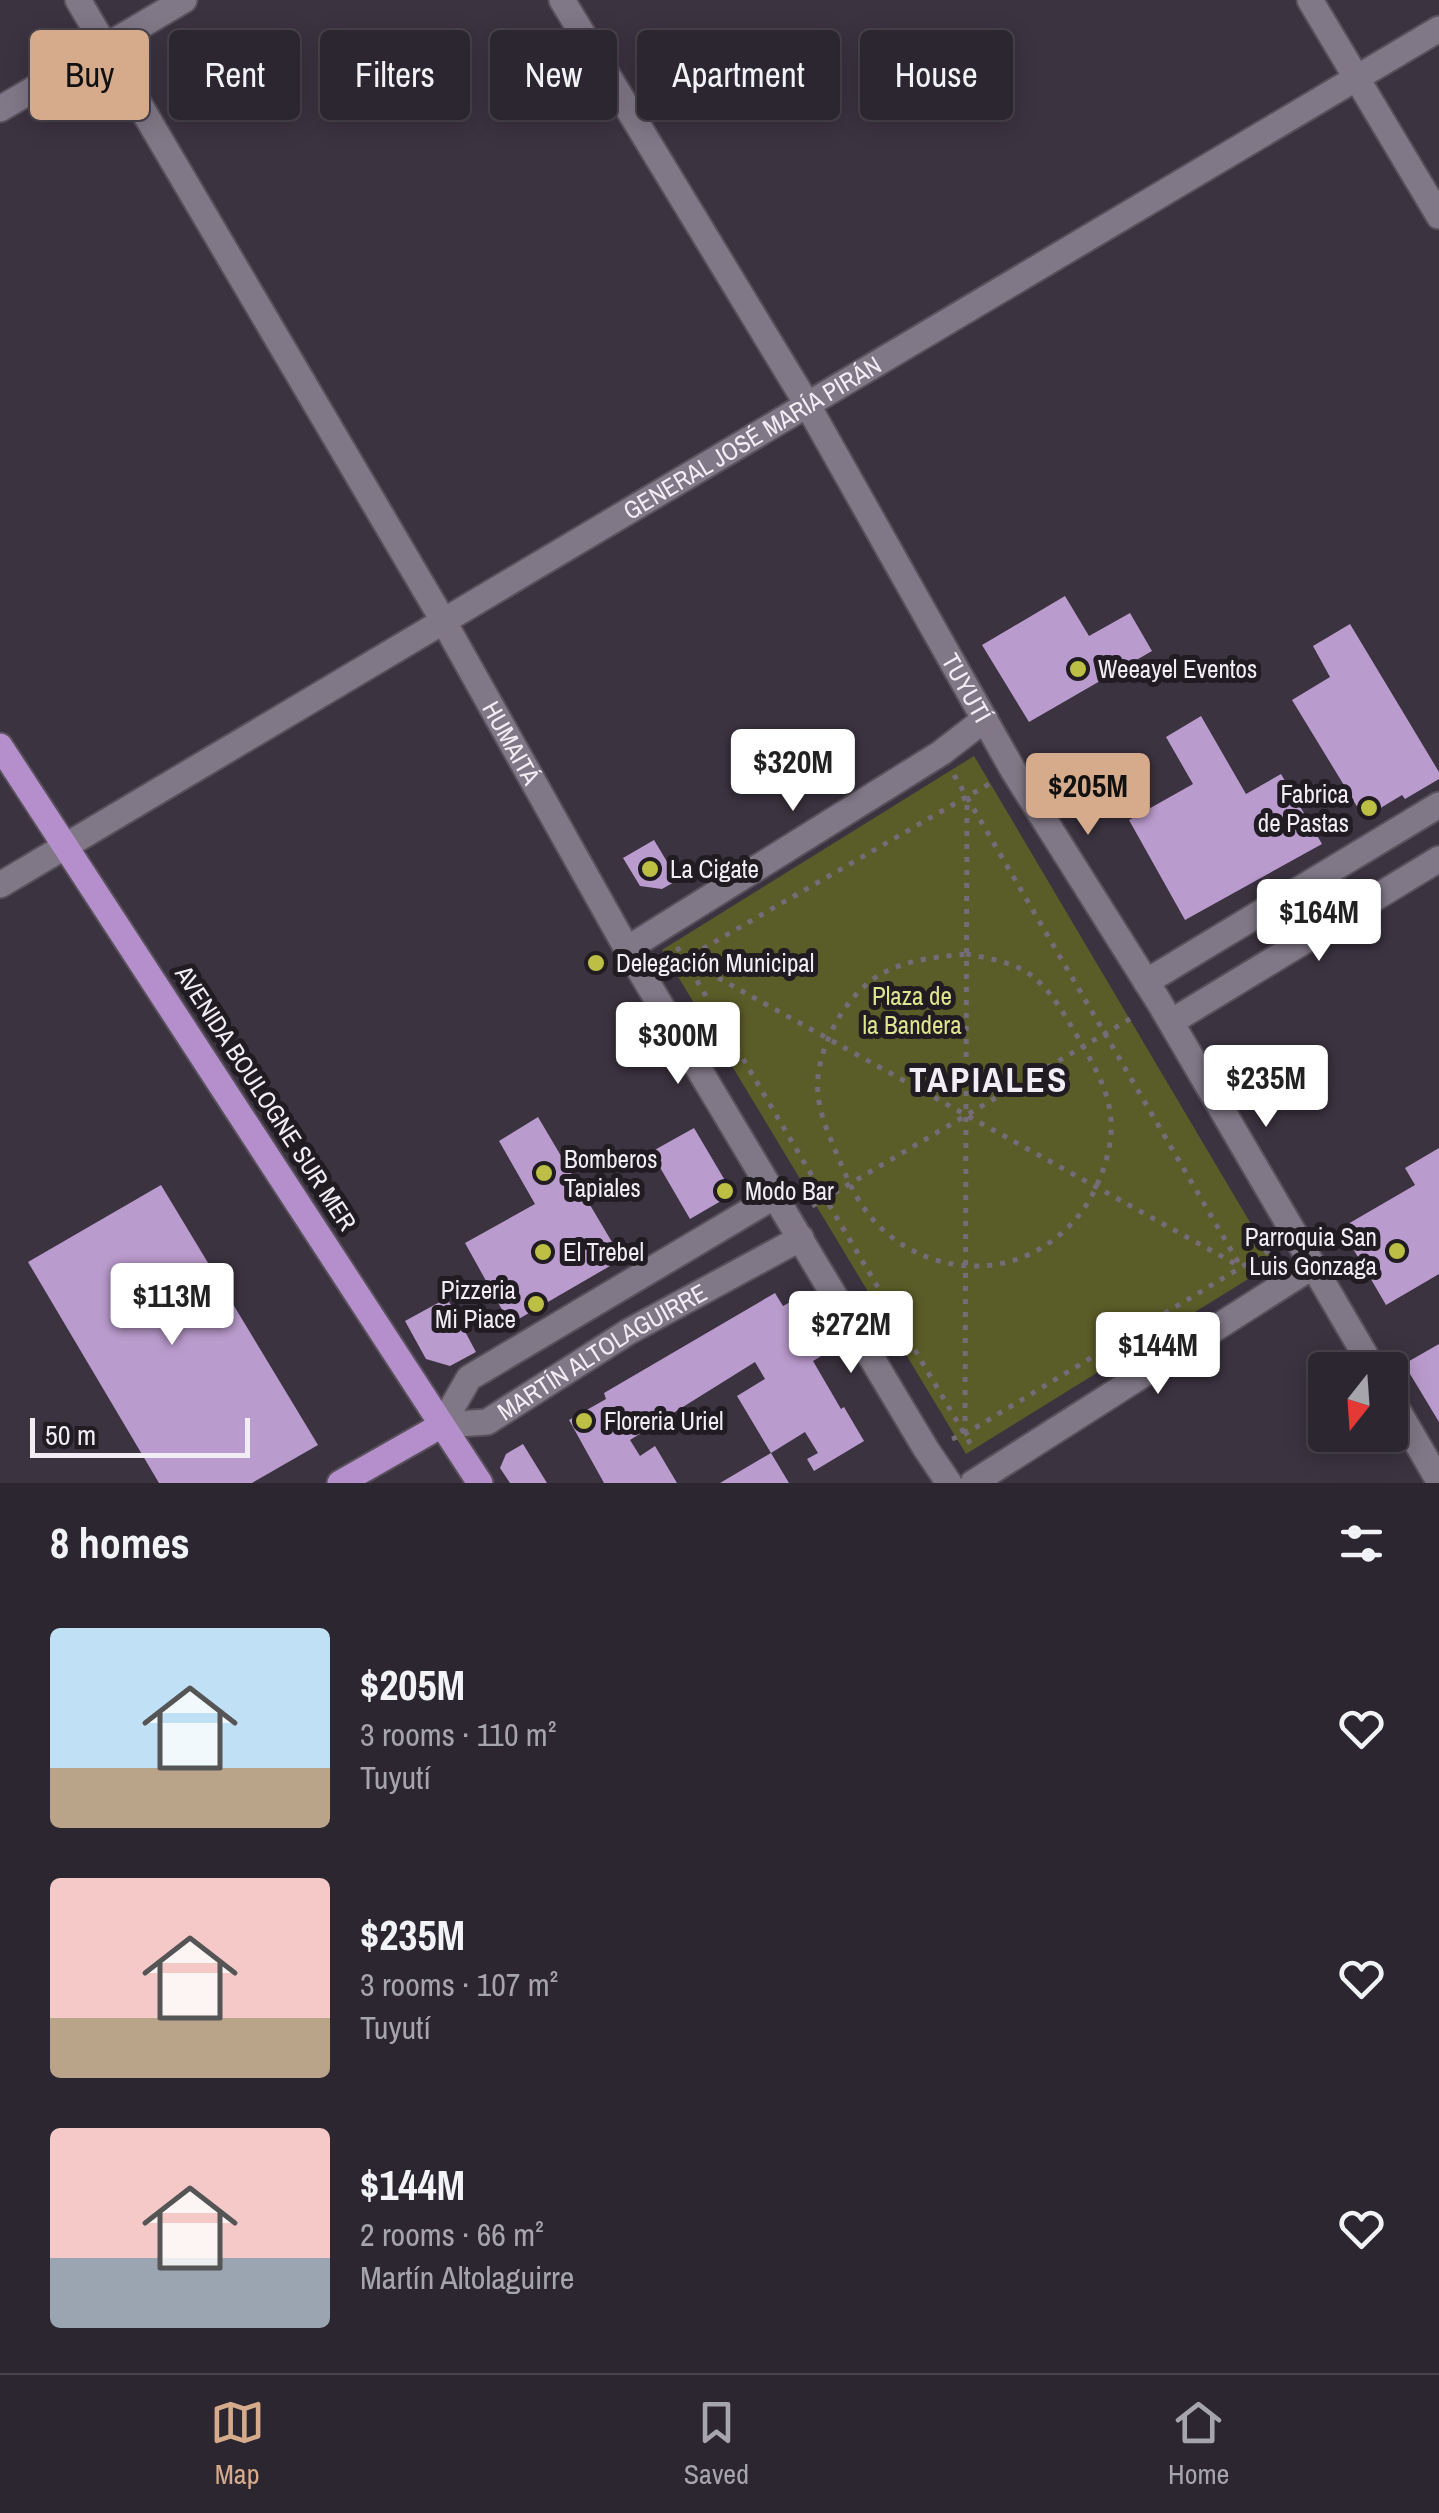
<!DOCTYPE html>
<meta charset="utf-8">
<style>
:root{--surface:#2c2630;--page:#342e38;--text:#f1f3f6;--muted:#a6a5ab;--line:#48434c;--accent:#d6ab8b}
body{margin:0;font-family:"Archivo Narrow",sans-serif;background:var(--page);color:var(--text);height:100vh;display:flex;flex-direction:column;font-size:38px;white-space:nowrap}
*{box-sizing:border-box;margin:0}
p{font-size:32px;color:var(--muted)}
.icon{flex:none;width:55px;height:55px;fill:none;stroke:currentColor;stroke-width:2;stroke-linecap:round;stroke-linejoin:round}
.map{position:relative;height:1483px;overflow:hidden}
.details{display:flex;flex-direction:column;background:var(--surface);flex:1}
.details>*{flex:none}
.banner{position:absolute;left:30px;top:30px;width:1380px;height:90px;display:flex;gap:20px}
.needle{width:65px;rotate:197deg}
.controls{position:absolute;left:1308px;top:1352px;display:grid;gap:20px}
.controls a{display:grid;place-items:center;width:100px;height:100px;border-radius:10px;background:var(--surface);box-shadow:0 5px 25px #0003,0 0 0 2px var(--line);font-size:50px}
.scale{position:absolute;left:30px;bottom:25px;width:220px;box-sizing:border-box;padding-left:10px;border:5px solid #f2ecf5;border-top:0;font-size:28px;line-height:35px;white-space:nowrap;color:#f2ecf5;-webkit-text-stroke:8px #201c22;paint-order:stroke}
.price{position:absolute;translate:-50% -85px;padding:0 22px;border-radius:10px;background:#fff;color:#222;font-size:32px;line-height:65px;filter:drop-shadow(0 2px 5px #0008)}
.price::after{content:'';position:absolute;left:50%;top:60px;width:30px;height:22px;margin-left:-15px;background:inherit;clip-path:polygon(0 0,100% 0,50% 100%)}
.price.on{background:var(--accent);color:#111}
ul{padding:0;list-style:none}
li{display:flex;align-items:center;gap:30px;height:250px;padding:0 50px}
li span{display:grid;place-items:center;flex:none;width:280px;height:200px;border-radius:10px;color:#555}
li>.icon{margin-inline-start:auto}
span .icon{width:120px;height:120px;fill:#fffc;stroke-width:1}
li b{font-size:42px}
h2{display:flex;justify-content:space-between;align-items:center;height:120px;padding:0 50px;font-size:42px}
.tag{padding:0 35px;border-radius:10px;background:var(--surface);box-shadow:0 5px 25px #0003,0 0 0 2px var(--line);font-size:35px;line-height:90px}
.tag.on{background:var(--accent);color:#111}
.dock{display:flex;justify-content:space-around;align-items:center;height:140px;border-top:2px solid var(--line);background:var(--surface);font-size:28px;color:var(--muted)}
.dock a{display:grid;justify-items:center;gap:5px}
.dock .on{color:var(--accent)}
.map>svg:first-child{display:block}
</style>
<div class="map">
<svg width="1439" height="1483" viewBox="0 0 1439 1483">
<rect width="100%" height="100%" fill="#3b3340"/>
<polygon fill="#5b5d28" points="974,756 1274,1263 966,1454 662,950"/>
<g fill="#ba9bcd">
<polygon points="1065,596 1089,636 1130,613 1152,651 1029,722 982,645"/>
<polygon points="1350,624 1439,772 1439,779 1405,799 1402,795 1364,818 1292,700 1330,677 1313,646"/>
<polygon points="1201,716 1246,794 1281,774 1322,844 1185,920 1129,820 1193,784 1166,737"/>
<polygon points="654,840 678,880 662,889 640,886 623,858"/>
<polygon points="538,1117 622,1259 510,1324 465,1243 535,1204 499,1141"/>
<polygon points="694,1128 733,1194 690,1219 651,1152"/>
<polygon points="1439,1148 1439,1274 1386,1305 1341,1228 1415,1185 1405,1168"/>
<polygon points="161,1185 318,1445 252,1483 159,1483 28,1262"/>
<polygon points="775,1293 783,1306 796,1299 828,1352 813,1361 841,1409 844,1407 864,1441 814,1471 807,1459 818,1453 805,1432 771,1453 737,1396 765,1379 755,1362 630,1440 640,1456 655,1446 677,1483 604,1483 569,1420 606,1399 604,1393"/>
<polygon points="447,1298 476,1352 450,1366 426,1359 405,1321"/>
<polygon points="1439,1344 1439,1422 1404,1364"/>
<polygon points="523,1444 547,1483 510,1483 500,1468 506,1454"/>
<polygon points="771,1453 789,1483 720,1483"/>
</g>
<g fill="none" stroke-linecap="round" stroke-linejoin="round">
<defs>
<g id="minor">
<path id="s1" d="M78 0 444 622 627 949 926 1449 949 1483"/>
<path id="s2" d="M562 0 807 404 1013 770 1159 1002 1374 1370"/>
<polyline points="1310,0 1439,216"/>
<polyline points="0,109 184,0"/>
<path id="s3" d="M0 885 1439 29"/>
<polyline points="627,949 941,753 985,719"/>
<polyline points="1146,982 1439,805"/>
<polyline points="1171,1022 1439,859"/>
<polyline points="1390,1397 1439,1481"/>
<polyline points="442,1425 469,1378 775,1196"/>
<path id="s4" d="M442 1425 487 1422 628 1332 801 1238"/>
<polyline points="973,1483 1313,1266"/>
</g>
<g id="major">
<polyline points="0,746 480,1483"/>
<polyline points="340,1483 442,1425"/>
</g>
</defs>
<use href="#minor" stroke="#58515c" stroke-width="29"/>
<use href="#major" stroke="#58515c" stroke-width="29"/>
<g stroke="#746c78" stroke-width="5" stroke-dasharray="5 8" stroke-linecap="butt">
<polyline points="954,775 1241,1267"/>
<polyline points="677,947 974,1450"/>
<path d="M966 954C988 958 1013 962 1031 975 1049 989 1062 1010 1073 1029 1107 1087 1126 1119 1097 1185 1083 1218 1055 1244 1023 1257 970 1278 907 1261 871 1217 856 1200 847 1178 838 1157 828 1132 815 1106 818 1077 822 1038 849 990 885 972 910 959 938 957 966 954Z"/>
<polyline points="684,959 1241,1267"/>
<polyline points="669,968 989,784"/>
<polyline points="812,1206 1135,1016"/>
<polyline points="965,1434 967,796"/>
<polyline points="952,1439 965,1434 1273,1248"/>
</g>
<use href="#minor" stroke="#817887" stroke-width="25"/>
<use href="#major" stroke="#b58fcb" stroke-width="25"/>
</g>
<g fill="#bcbf44" stroke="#201c22" stroke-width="4">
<circle cx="1078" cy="669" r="10"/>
<circle cx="1369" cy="808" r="10"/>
<circle cx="650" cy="869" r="10"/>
<circle cx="596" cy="963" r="10"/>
<circle cx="544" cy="1173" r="10"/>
<circle cx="725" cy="1191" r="10"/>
<circle cx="1397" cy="1251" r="10"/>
<circle cx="543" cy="1252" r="10"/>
<circle cx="536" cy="1304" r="10"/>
<circle cx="584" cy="1421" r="10"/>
</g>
<g text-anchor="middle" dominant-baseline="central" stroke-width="10" stroke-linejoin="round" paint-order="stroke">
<g font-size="25" fill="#f2ecf5" stroke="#201c22">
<text stroke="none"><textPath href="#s3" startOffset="875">GENERAL JOSÉ MARÍA PIRÁN</textPath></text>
<text stroke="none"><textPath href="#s2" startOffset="798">TUYUTÍ</textPath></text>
<text stroke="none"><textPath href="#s1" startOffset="860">HUMAITÁ</textPath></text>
<text transform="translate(266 1098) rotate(57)">AVENIDA BOULOGNE SUR MER</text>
<text stroke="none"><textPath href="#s4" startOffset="180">MARTÍN ALTOLAGUIRRE</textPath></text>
</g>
<g font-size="25" fill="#f2ecf5" stroke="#201c22" text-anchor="start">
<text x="1098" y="669">Weeayel Eventos</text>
<text x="1349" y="794" text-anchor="end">Fabrica<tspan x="1349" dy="29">de Pastas</tspan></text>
<text x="670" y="869">La Cigate</text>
<text x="616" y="963">Delegación Municipal</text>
<text x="564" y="1159">Bomberos<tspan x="564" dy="29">Tapiales</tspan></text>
<text x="745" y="1191">Modo Bar</text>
<text x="1377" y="1237" text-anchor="end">Parroquia San<tspan x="1377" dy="29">Luis Gonzaga</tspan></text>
<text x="563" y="1252">El Trebel</text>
<text x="516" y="1290" text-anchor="end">Pizzeria<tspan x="516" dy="29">Mi Piace</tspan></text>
<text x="604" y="1421">Floreria Uriel</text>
</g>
<g font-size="25" fill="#dfe48e" stroke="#201c22">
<text x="912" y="996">Plaza de<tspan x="912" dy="29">la Bandera</tspan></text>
</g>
<g font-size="35" font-weight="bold" letter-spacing="2.5" fill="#f2ecf5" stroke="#201c22">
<text x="989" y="1079">TAPIALES</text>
</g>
</g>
</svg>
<div class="controls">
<a><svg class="needle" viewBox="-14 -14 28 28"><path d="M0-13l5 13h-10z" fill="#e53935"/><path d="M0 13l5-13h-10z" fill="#a6a5ab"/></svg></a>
</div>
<div class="scale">50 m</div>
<b class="price" style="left:793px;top:814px">$320M</b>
<b class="price on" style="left:1088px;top:838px">$205M</b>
<b class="price" style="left:1319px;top:964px">$164M</b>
<b class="price" style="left:678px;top:1087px">$300M</b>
<b class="price" style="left:1266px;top:1130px">$235M</b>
<b class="price" style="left:172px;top:1348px">$113M</b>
<b class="price" style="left:851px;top:1376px">$272M</b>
<b class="price" style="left:1158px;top:1397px">$144M</b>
<div class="banner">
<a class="tag on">Buy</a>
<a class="tag">Rent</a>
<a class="tag">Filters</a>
<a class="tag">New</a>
<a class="tag">Apartment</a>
<a class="tag">House</a>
</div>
</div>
<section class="details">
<h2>8 homes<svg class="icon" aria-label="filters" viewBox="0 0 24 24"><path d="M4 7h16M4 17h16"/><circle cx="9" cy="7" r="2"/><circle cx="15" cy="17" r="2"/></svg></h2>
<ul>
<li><span style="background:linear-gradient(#bfe0f5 70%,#b9a48a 0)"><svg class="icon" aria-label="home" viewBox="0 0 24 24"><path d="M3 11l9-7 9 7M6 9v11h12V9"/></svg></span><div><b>$205M</b><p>3 rooms · 110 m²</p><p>Tuyutí</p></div><svg class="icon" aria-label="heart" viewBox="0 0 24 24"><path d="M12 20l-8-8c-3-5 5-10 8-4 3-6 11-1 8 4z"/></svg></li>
<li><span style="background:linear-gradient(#f6c9c9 70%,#b9a48a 0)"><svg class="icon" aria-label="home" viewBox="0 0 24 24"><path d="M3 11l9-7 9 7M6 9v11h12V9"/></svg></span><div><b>$235M</b><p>3 rooms · 107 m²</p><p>Tuyutí</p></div><svg class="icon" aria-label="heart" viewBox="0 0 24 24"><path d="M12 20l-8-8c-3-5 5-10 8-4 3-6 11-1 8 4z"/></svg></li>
<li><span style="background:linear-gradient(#f6c9c9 65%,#9aa5b1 0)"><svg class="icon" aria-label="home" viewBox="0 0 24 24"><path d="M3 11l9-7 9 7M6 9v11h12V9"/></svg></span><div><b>$144M</b><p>2 rooms · 66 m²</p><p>Martín Altolaguirre</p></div><svg class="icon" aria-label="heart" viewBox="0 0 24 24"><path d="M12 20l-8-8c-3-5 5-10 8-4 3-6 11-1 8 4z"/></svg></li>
</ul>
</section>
<nav class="dock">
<a class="on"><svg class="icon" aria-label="map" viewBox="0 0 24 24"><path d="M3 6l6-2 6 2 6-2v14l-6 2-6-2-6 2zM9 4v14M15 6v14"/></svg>Map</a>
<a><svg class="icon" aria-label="saved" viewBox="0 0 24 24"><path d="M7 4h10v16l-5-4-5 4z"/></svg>Saved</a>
<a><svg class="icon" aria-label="home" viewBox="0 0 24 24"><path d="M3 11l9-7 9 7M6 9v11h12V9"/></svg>Home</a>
</nav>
